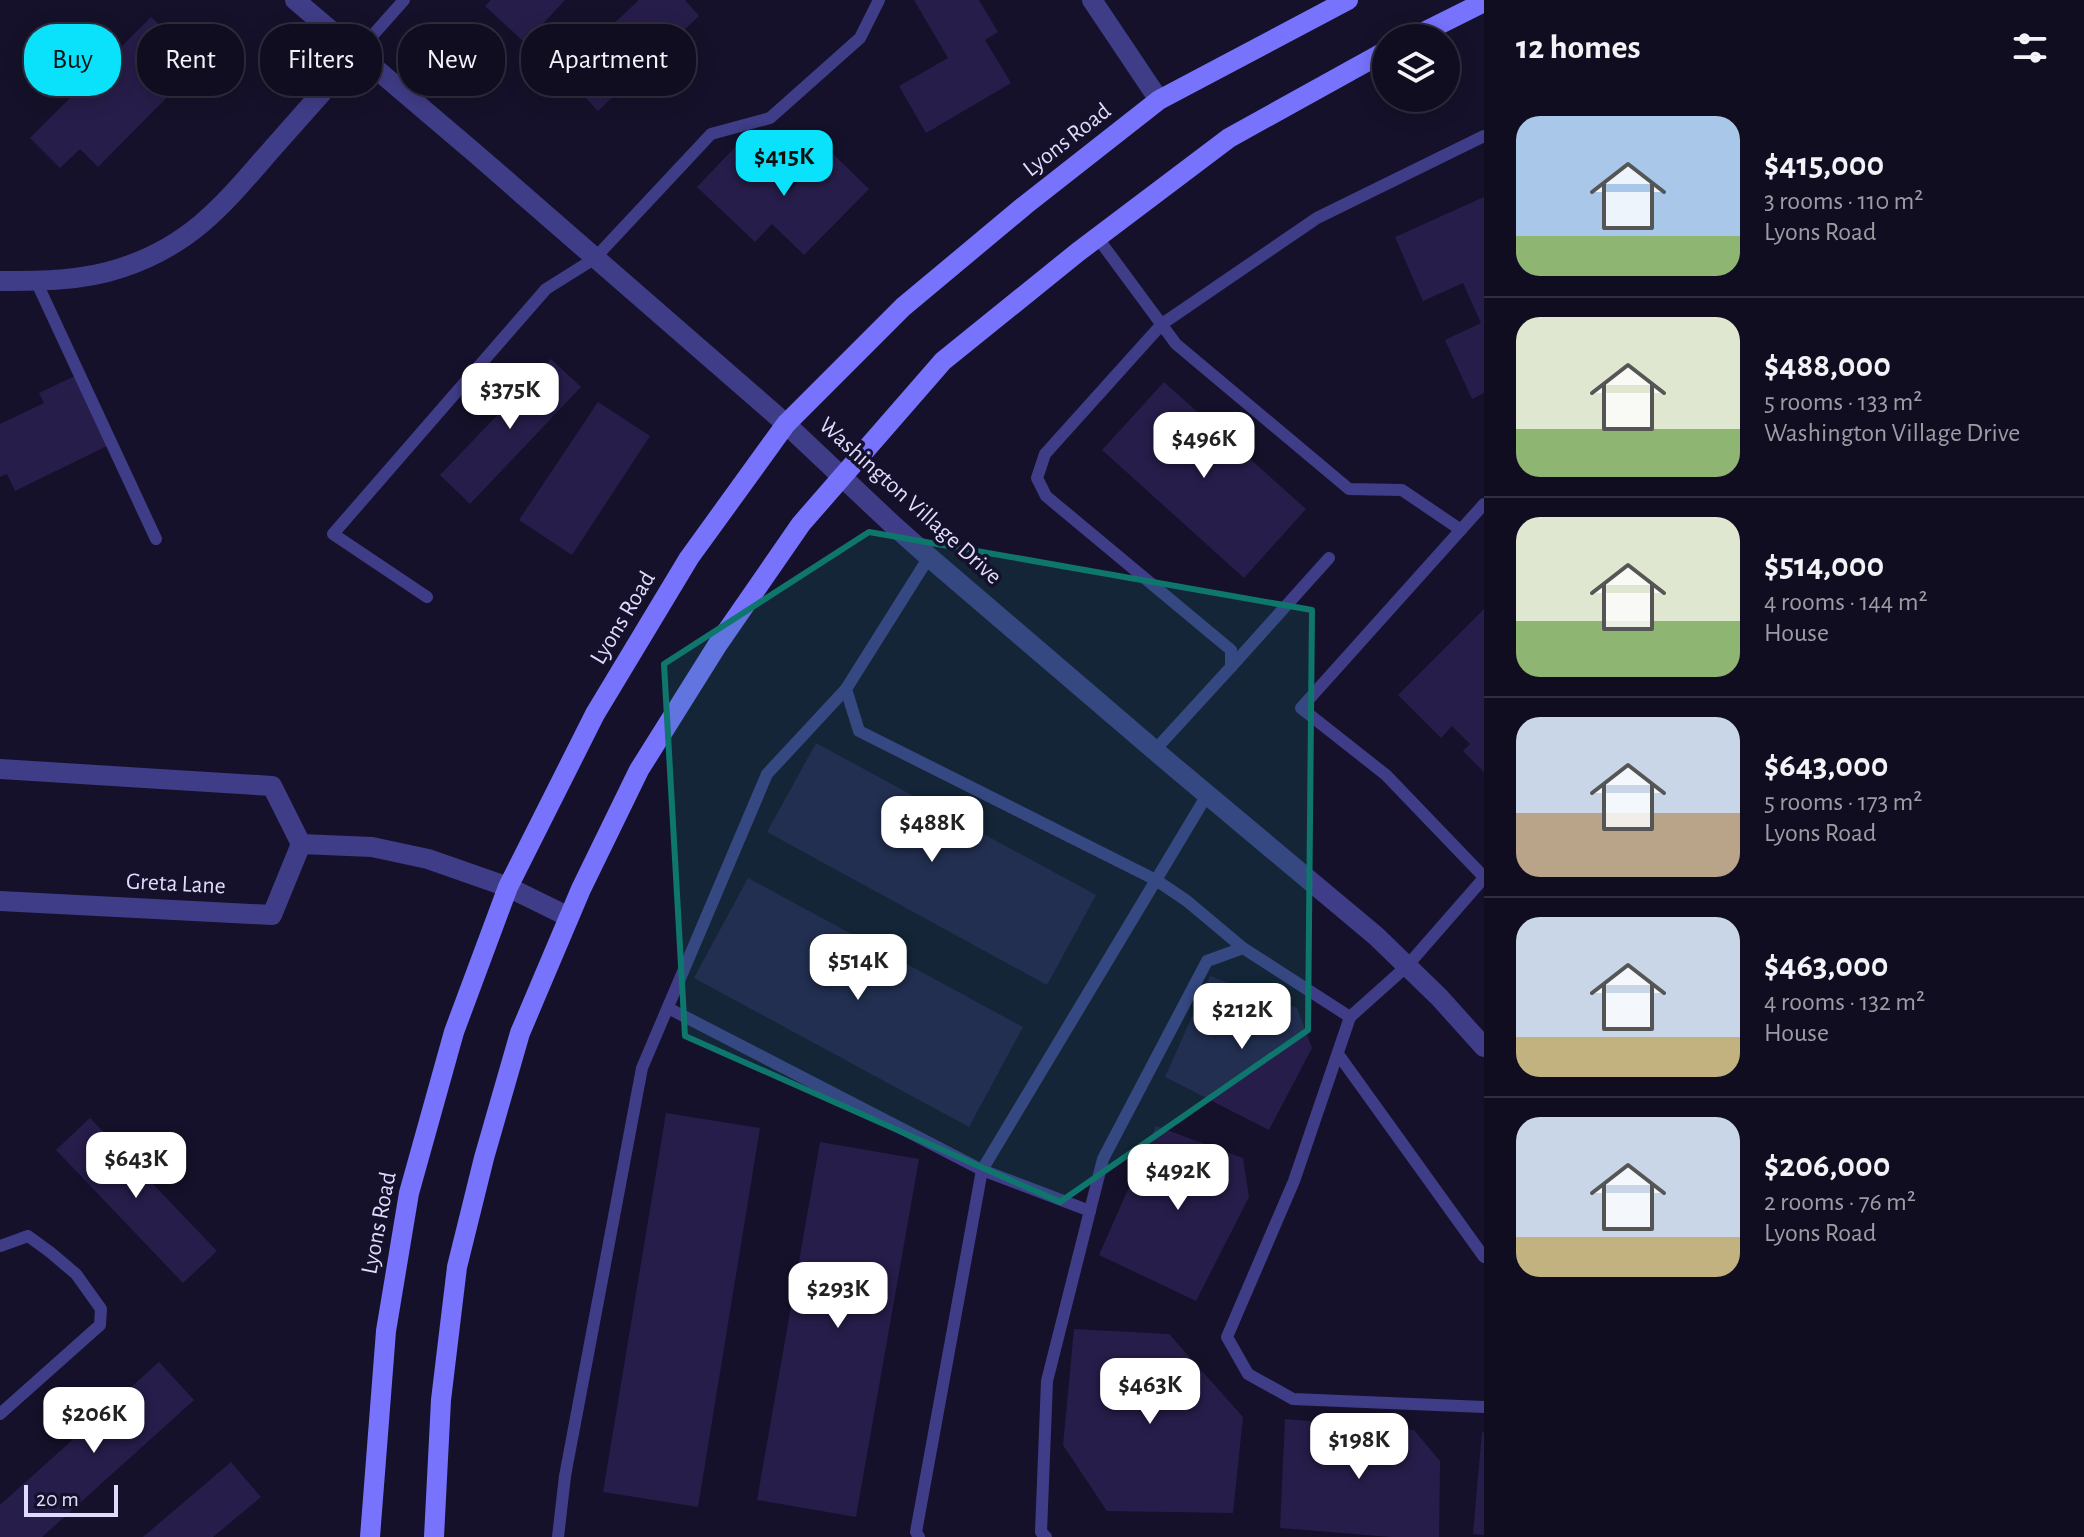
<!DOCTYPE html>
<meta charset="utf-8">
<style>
:root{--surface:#100d20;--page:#191629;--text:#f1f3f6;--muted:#9c9ca5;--line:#302d3e;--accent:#0ae2fb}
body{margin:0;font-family:"Alegreya Sans",sans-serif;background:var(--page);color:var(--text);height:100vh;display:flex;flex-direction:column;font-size:30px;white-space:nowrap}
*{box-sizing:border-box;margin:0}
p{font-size:26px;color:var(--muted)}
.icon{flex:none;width:44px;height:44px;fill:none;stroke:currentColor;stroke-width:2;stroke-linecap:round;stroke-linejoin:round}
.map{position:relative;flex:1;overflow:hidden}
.sheet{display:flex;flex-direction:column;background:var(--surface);width:600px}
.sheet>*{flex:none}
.top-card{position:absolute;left:24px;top:24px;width:760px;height:72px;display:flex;gap:16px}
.buttons{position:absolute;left:1372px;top:24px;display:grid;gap:16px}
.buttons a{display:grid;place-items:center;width:88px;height:88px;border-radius:50%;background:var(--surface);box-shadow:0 4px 20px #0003,0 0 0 2px var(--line);font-size:40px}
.scale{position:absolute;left:24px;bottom:20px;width:94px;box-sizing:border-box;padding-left:8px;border:4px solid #dfdbfe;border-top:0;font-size:22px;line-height:28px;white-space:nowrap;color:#dfdbfe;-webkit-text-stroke:6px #15112a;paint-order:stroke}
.price{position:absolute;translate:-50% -68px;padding:0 18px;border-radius:16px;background:#fff;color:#222;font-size:26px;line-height:52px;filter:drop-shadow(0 2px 4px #0008)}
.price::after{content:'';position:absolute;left:50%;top:48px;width:24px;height:18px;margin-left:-12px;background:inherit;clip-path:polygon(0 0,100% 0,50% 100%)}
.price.selected{background:var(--accent);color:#111}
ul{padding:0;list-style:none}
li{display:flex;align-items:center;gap:24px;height:200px;padding:0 32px}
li+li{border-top:2px solid var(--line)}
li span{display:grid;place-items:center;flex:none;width:224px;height:160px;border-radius:24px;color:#555}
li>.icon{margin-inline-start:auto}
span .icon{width:96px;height:96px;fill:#fffc;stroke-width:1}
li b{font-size:34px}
h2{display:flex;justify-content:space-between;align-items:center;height:96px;padding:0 32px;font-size:34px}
.pill{padding:0 28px;border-radius:32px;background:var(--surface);box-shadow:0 4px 20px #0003,0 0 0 2px var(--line);font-size:28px;line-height:72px}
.pill.selected{background:var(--accent);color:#111}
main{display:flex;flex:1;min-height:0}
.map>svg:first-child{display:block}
</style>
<main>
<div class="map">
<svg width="1484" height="1537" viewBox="0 0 1484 1537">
<rect width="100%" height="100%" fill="#15112a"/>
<g fill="#271d4a">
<polygon points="491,0 565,0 525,43 485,6"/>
<polygon points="639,0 685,0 699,16 598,111 562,72"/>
<polygon points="914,0 979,0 998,32 985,40 1011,83 926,133 899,86 948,58"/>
<polygon points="151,17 173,38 162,50 188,76 98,167 80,149 60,168 30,138"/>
<polygon points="736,146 786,194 829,150 869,189 804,255 772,224 755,242 697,187"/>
<polygon points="1484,197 1484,393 1472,399 1445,340 1481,323 1463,283 1423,301 1395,237"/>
<polygon points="551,359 581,387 470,504 440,475"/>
<polygon points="79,374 113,443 15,491 7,474 0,477 0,424 44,403 39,393"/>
<polygon points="1164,382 1306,509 1244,578 1102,450"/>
<polygon points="598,402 650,436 572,555 519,520"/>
<polygon points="1484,609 1484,772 1463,751 1470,744 1452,726 1441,738 1398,695"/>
<polygon points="816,743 1096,895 1047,985 767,832"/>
<polygon points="748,878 1023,1027 969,1127 694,978"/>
<polygon points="1210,976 1297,1008 1312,1048 1269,1130 1165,1077"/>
<polygon points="666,1113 760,1128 698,1507 603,1492"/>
<polygon points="90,1118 217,1251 183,1283 56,1150"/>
<polygon points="1156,1126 1243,1158 1249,1197 1196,1301 1099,1255"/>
<polygon points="820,1142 919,1159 856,1517 757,1500"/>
<polygon points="1074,1329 1169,1334 1243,1417 1233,1513 1107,1511 1063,1445"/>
<polygon points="159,1362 194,1400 42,1537 0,1537 0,1505"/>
<polygon points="1285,1419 1414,1430 1440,1461 1439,1537 1391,1537 1280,1528"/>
<polygon points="1482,1432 1484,1432 1484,1535 1473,1534"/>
<polygon points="231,1462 261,1497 213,1537 143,1537"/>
</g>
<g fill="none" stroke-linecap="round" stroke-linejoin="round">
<g stroke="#403d88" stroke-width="12">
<polyline points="357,53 404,0"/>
<polyline points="1097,237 1176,344 1349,489 1402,490 1461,530"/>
<polyline points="36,281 156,539"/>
<polyline points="1484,504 1301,708 1386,775 1484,877"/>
<polyline points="929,557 846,689 859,731 1156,880 1187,901 1243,948"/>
<polyline points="427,597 333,534 546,289 594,259 711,134 770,118 860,38 879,0"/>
<polyline points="1231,667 1329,558"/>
<polyline points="1154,751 1231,667 1231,650 1046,496 1037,478 1045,454 1162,324 1317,218 1484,136"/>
<polyline points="668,1008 982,1170 1090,1211"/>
<polyline points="1350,1017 1294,1181 1227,1337 1248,1374 1293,1399 1484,1407"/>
<polyline points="1338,1054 1484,1257"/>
<polyline points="0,1246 28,1236 50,1252 76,1274 101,1309 100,1325 0,1414"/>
<polyline points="558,1537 565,1476 642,1068 767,774 846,689"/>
<polyline points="919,1537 916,1532 982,1170 1207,795"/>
<polyline points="1046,1537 1041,1532 1047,1381 1103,1159 1207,961 1243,948 1350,1017 1407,966 1484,878"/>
</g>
<g stroke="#403d88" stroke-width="20">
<polyline points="295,0 476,154 786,424 892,524 929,557 1173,766 1376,936 1439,997 1484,1047"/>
<polyline points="1092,0 1159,100"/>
<path d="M0 281C41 281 82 281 121 268 192 245 225 203 272 149 300 117 329 85 357 53"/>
<polyline points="0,769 272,786 301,844 272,915 0,901"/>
<polyline points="301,844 372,847 428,859 508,887 569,917"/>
</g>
<g stroke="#7773fd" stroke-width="20">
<polyline points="1412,38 1484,2"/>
<polyline points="370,1537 386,1331 409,1193 454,1032 508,887 595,714 689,558 786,424 903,307 1024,206 1159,100 1348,0"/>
<polyline points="434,1537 441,1400 457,1267 484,1158 520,1033 581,889 639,770 718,644 801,524 943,361 1078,252 1229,138 1386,51"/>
</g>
</g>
<path fill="#0f766e" fill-opacity="0.2" stroke="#0f766e" stroke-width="6" stroke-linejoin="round" d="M869 532 1312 610 1308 1030 1060 1202 685 1036 664 664Z"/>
<g text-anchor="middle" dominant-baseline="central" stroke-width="7" stroke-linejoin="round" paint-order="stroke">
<g font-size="24" fill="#dfdbfe" stroke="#15112a">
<text transform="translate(1067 140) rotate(-38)">Lyons Road</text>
<text transform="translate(910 501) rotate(42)">Washington Village Drive</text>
<text transform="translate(623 618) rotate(-59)">Lyons Road</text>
<text transform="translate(176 884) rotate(3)">Greta Lane</text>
<text transform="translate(379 1223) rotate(-79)">Lyons Road</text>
</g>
</g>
</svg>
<div class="buttons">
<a><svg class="icon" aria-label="layers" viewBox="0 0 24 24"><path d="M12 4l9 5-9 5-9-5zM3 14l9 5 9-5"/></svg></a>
</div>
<div class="scale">20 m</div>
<b class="price selected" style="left:784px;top:198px">$415K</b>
<b class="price" style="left:510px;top:431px">$375K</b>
<b class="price" style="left:1204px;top:480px">$496K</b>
<b class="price" style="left:932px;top:864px">$488K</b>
<b class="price" style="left:858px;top:1002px">$514K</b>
<b class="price" style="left:1242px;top:1051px">$212K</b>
<b class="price" style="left:136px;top:1200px">$643K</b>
<b class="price" style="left:1178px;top:1212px">$492K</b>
<b class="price" style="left:838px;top:1330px">$293K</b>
<b class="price" style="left:1150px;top:1426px">$463K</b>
<b class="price" style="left:94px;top:1455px">$206K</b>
<b class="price" style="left:1359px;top:1481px">$198K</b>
<div class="top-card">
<a class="pill selected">Buy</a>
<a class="pill">Rent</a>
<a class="pill">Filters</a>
<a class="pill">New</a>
<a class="pill">Apartment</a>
</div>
</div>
<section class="sheet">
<h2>12 homes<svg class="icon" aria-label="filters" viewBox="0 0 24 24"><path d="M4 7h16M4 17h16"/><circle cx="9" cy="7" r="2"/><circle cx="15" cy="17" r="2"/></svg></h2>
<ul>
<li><span style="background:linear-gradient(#a9c7e8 75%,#8fb573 0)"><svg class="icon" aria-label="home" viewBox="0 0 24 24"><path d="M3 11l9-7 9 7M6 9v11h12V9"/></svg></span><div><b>$415,000</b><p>3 rooms · 110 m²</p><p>Lyons Road</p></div></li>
<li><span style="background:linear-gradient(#dfe7d0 70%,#8fb573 0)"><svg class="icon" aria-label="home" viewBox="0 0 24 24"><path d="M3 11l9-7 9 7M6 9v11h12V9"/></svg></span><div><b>$488,000</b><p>5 rooms · 133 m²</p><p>Washington Village Drive</p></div></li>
<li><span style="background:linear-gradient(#dfe7d0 65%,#8fb573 0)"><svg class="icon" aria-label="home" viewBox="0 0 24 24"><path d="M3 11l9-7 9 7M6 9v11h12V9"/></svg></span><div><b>$514,000</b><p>4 rooms · 144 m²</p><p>House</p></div></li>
<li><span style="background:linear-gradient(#c9d6e8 60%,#b9a48a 0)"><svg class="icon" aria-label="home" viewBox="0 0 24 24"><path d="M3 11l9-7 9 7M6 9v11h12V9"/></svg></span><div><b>$643,000</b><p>5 rooms · 173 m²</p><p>Lyons Road</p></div></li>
<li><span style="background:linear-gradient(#c9d6e8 75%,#c2b280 0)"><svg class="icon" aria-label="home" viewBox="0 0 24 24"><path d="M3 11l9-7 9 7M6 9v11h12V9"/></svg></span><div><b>$463,000</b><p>4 rooms · 132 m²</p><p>House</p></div></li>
<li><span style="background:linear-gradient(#c9d6e8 75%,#c2b280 0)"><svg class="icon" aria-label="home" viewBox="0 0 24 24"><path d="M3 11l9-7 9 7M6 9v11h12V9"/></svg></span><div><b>$206,000</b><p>2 rooms · 76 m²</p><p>Lyons Road</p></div></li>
</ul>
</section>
</main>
